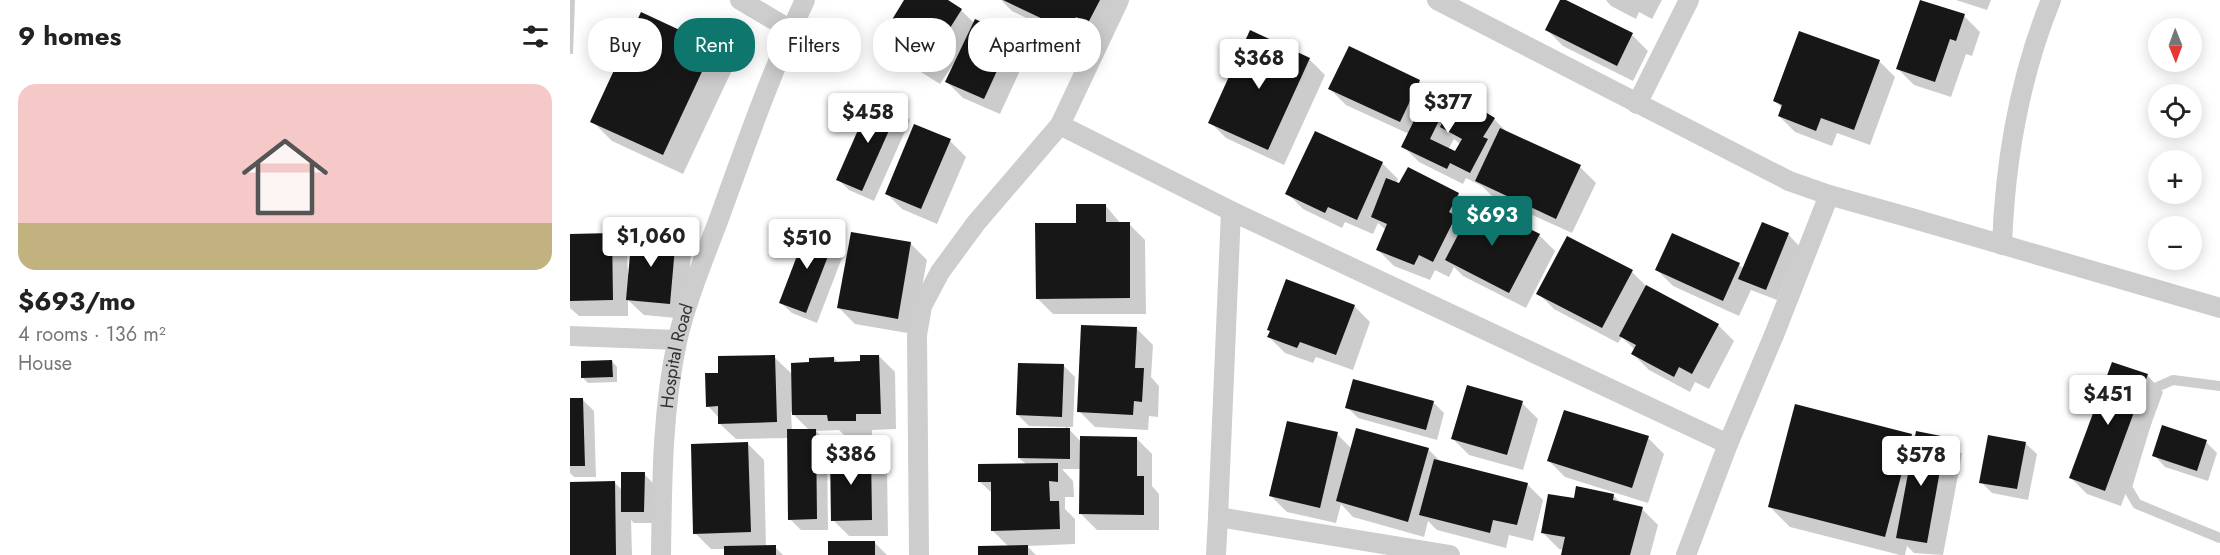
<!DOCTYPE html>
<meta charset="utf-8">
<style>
:root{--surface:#fff;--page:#f2f2f2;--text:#222;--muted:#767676;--line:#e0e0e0;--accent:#0f766e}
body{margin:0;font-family:Jost,sans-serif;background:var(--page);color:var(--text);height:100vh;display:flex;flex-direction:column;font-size:22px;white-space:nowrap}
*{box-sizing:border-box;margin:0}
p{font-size:20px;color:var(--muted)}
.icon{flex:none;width:33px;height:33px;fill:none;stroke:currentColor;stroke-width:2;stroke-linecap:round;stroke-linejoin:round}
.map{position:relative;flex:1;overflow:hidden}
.side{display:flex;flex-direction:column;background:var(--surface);width:570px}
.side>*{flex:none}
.guide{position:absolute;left:18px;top:18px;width:570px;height:54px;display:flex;gap:12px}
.needle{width:39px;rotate:179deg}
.controls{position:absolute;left:1578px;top:18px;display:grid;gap:12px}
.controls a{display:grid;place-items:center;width:54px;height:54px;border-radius:50%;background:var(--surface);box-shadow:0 3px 15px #0003;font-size:30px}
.price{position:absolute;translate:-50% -51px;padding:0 14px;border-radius:6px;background:#fff;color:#222;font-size:20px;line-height:39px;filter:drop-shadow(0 2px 3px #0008)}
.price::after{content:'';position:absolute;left:50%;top:36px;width:18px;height:14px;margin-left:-9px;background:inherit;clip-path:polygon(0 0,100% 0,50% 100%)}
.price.on{background:var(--accent);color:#fff}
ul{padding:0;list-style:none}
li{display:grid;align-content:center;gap:12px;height:318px;padding:0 18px}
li+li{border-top:2px solid var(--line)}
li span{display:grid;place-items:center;height:186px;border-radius:18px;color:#555}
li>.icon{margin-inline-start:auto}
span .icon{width:108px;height:108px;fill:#fffc;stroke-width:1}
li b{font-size:26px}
h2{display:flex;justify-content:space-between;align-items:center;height:72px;padding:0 18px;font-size:26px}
.pill{padding:0 21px;border-radius:24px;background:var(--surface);box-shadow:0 3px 15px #0003;font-size:21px;line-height:54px}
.pill.on{background:var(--accent);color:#fff}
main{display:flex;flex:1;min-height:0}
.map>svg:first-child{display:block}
</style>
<main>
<section class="side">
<h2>9 homes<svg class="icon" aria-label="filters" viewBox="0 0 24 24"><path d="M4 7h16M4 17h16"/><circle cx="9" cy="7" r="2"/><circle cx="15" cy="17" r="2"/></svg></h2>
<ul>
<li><span style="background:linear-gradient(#f6c9c9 75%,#c2b280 0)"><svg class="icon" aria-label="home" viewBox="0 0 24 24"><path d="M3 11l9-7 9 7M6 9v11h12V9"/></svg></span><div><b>$693/mo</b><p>4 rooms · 136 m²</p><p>House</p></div></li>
</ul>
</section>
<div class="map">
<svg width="1650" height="555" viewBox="0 0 1650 555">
<rect width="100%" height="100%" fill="#fff"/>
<g fill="#0003" fill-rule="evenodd">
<polygon points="0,0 5,0 3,54 0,54"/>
<polygon points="336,0 376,0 391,10 404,23 442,37 458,53 430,114 393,98 377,82 385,64 384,63 370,84 327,57 311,41"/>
<polygon points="431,0 554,0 534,38 523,32 516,47 442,11"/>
<polygon points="992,0 1062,35 1078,51 1063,81 993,46 977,30"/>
<polygon points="1036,0 1092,0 1082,19 1069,12 1066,19 1041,6"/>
<polygon points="1386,0 1421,0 1417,10"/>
<polygon points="72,14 143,48 163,68 113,174 42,141 22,121"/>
<polygon points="1394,16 1410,32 1402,56 1396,54 1381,97 1344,85 1328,69"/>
<polygon points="739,59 755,75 714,165 656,138 640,122"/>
<polygon points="1309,61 1325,77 1300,145 1267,133 1262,146 1225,132 1209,116 1212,108 1205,101"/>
<path d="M849 81 861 93 878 101 894 119 899 122 924 119 938 133 1010 167 1026 183 1002 233 923 197 912 186 896 178 893 184 849 162 833 146 839 134 776 105 760 89ZM884 139 891 145 886 153 878 150Z"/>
<polygon points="304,98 329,109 340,120 304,201 279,190 268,179"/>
<polygon points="380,141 396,157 367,224 332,209 316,193"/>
<polygon points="812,163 828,179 826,184 888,194 902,209 969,235 985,251 956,308 893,276 884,267 879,277 865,270 860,280 824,266 808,250 816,230 808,223 803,234 775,222 772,228 733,209 717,193"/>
<polygon points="535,205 551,224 559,224 575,240 576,314 483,314 467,298 508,224"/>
<polygon points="1218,234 1229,246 1207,300 1181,290 1169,316 1103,286 1087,270 1102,235 1169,265 1174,269"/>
<polygon points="41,235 57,251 58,273 105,237 121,253 116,319 74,315 58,300 58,316 9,316 0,308 0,236"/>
<polygon points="264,239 275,250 247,323 222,313 210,302"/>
<polygon points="341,244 357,260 343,334 285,324 269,308"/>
<polygon points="1062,272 1078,288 1148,325 1164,341 1139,389 1125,382 1120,392 1079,370 1063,354 1065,350 1052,337 1048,343 984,309 968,293"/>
<polygon points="784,306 800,322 783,370 746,357 743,363 715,353 699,337 701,331"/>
<polygon points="567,329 583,345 581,377 589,386 588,417 579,416 578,430 525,427 509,411"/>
<path d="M309 356 325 372 326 429 302 430V436H275L269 430 246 431 257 442 258 530H231L220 519 219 438 166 439 149 423V418L138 406 150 374 204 357 223 375 241 364 264 358 269 363H291ZM221 412 240 431H222Z"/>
<polygon points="42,361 47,367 47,382 18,383 12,377"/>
<polygon points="494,366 505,377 503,427 497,427 511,442 566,438 582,454 582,486 589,494 589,530 527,530 511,514 511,469 492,469 503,481 504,497 495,497 495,509 505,519 505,544 457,546 466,555 410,555 439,547 423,531 423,494 409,481 457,465 449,458 496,430 496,427 459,426 448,415"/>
<polygon points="1577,375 1593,392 1551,506 1517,494 1501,478"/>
<polygon points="0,400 13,400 24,411 26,477 4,477 0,473"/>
<polygon points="863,402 874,413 867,440 788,418 777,407"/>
<polygon points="952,403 968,419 953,470 899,455 883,439"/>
<polygon points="767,434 782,449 858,449 872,463 957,484 973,500 963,541 939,535 936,548 867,530 858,521 854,537 783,517 771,504 766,523 717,512 701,496"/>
<polygon points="1341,435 1346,439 1376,438 1392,454 1373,555 1344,553 1337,546 1335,555 1330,555 1220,527 1200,507"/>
<polygon points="1078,438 1094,454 1078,503 995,477 979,461"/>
<polygon points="1636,442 1647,453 1638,481 1595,467 1584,455"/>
<polygon points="1455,443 1467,454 1458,500 1422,493 1411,482"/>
<polygon points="178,444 194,460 196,547 205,547 213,555 155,555 155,549 141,549 125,533"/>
<polygon points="301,453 317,469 318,536 279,536 263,520"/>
<polygon points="74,474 85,485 85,523 64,523 61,520 62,555 0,555 0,484 45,483 53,491"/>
<polygon points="1043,495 1051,503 1072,509 1088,525 1080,555 992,555 994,550 989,549 973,533 1005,500"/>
<polygon points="305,543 317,555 259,555"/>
</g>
<g fill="#171717">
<polygon points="334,0 378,0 392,9 354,69 309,41"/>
<polygon points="433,0 530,0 518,23 506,17 500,32"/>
<polygon points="990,0 996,0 1063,33 1047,66 975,30"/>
<polygon points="1350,0 1395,14 1386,41 1380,39 1365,82 1326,69"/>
<polygon points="71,12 144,46 93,155 20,122"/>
<polygon points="405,19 443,36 414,99 375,82"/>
<polygon points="680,30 740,58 698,150 638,123"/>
<polygon points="1229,31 1310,60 1284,130 1251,118 1246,131 1208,116 1212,105 1203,101"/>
<polygon points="779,46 850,80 830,122 758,89"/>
<polygon points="859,90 879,100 860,139 885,151 892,139 870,127 879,110 899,120 907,107 925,118 913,137 918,139 900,173 880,163 877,169 831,147"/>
<polygon points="303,96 329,108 292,191 266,180"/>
<polygon points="344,124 381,139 351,209 315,194"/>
<polygon points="930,128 1011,165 986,219 905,181"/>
<polygon points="745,131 813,162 787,220 758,207 755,213 715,194"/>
<polygon points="838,167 889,193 879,212 886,216 863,262 849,255 844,265 806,250 817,224 801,217 816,178 829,183"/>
<polygon points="905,202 970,234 939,293 875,260"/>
<polygon points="506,204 536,204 536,222 560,222 560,298 466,299 465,223 506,223"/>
<polygon points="1192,222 1219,233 1196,290 1168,279"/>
<polygon points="238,227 265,238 236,313 209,303"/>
<polygon points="62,232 106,236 100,304 56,300"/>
<polygon points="281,232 341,242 328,319 267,308"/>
<polygon points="42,233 43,300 0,301 0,234"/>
<polygon points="1102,233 1170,263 1153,301 1085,270"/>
<polygon points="997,236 1063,270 1032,328 966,294"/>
<polygon points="716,279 785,305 766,355 730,342 727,348 697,337 700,331 697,330"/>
<polygon points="1076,285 1149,324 1122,374 1109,367 1104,377 1061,354 1066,345 1049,336"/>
<polygon points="511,325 567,327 565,368 574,368 572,402 564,401 563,415 507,412"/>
<polygon points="205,355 207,422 148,424 148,406 136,407 135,373 148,373 148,356"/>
<polygon points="290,355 309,355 311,414 286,414 286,421 258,421 257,415 222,415 221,363 239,362 239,358 264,357 264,362 290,361"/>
<polygon points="42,360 43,377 11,378 11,361"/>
<polygon points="1542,362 1578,374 1535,491 1499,478"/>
<polygon points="448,363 494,364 492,417 446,415"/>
<polygon points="783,379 864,401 856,430 775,408"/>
<polygon points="897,385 953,401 937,455 881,439"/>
<polygon points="0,398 13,398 15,466 0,466"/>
<polygon points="1225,404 1342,434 1315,537 1198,507"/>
<polygon points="994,410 1079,436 1062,488 977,461"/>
<polygon points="717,421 768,432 750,508 699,496"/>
<polygon points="1592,425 1637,440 1627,471 1582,456"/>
<polygon points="448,428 500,428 500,459 448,458"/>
<polygon points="786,428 859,448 838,522 766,501"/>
<polygon points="217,429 246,429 247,519 218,520"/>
<polygon points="1346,431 1376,437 1357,543 1326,538"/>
<polygon points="1418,435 1456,442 1447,489 1409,483"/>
<polygon points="510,436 567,437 567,476 574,476 574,515 509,514"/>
<polygon points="178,442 181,532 123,534 121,444"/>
<polygon points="301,451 302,520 261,521 260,452"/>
<polygon points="864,459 958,483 947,525 923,520 920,533 849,515"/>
<polygon points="488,463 488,482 479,481 480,501 489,501 490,529 421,531 421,482 408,482 408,464"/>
<polygon points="51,472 75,472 74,512 51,512"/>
<polygon points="45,481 46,555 0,555 0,482"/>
<polygon points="1006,486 1044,494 1043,500 1073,507 1060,555 991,555 995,537 971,533 978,494 1004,498"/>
<rect x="258" y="541" width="47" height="14"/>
<polygon points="206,545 206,555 154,555 154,546"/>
<polygon points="458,545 458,555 408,555 408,546"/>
</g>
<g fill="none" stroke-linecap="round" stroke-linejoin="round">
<polyline stroke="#cdcdcd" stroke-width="10" points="1650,386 1603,380 1587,387 1557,487 1567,504 1650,538"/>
<g stroke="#cdcdcd" stroke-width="20">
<polyline points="170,0 221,30"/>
<polyline points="549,0 490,125 661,211 1158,444 1204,335 1259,195"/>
<polyline points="867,0 1219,181 1259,195 1341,218 1650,308"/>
<polyline points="1067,104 1119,0"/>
<path d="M1432 245C1435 160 1449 79 1481 0"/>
<polyline points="0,336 107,340"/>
<polyline points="648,517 661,211"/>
<path id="s1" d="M91 555C92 484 92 412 107 342 116 301 135 256 150 216 176 144 202 70 235 0"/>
<polyline points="349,555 347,335 352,306 370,272 406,223 490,125"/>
<polyline points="646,555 648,517 880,555"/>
<polyline points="1116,555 1158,444"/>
</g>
</g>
<g text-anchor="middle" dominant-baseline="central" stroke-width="6" stroke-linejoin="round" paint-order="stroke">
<g font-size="18" fill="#303030" stroke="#fff">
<text stroke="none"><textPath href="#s1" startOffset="200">Hospital Road</textPath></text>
</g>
</g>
</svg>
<div class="controls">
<a><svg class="needle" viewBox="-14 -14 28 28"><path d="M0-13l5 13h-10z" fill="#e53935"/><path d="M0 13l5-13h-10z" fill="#767676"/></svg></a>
<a><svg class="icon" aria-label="locate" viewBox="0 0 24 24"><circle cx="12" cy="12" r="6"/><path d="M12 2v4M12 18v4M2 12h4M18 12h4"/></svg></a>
<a>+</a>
<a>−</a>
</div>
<b class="price" style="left:689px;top:90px">$368</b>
<b class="price" style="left:878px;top:134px">$377</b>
<b class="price" style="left:298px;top:144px">$458</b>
<b class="price on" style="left:922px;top:247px">$693</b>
<b class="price" style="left:81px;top:268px">$1,060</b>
<b class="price" style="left:237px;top:270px">$510</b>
<b class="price" style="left:1538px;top:426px">$451</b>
<b class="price" style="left:281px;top:486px">$386</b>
<b class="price" style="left:1351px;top:487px">$578</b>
<div class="guide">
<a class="pill">Buy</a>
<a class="pill on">Rent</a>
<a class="pill">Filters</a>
<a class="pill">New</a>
<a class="pill">Apartment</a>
</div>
</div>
</main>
